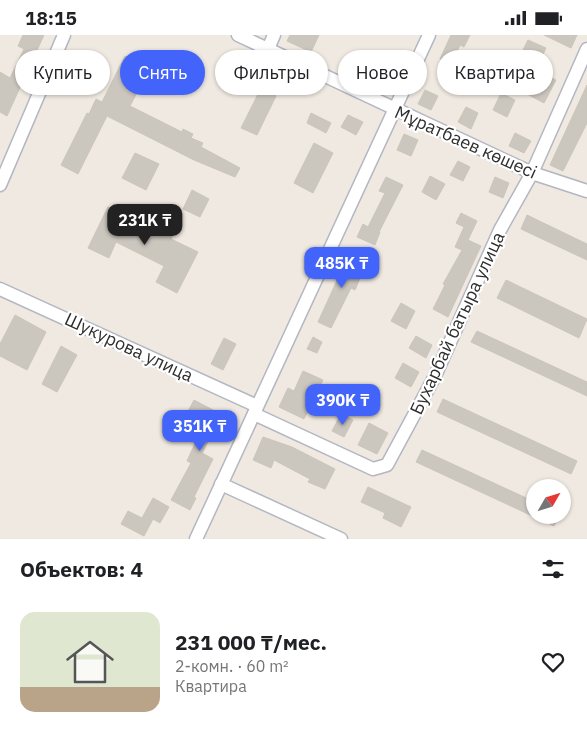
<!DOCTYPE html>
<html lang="ru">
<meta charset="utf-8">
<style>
:root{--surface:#fff;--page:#f2f2f2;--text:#202124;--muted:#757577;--accent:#4264fb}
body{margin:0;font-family:"IBM Plex Sans",sans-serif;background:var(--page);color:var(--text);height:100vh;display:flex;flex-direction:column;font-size:19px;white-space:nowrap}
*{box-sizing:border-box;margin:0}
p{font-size:16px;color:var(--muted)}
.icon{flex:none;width:28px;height:28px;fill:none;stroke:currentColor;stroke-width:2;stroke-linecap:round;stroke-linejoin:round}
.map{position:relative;height:504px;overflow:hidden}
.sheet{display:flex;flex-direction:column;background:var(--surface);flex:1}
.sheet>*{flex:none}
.guide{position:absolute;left:15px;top:15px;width:558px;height:45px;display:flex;gap:10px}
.needle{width:32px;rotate:51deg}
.tools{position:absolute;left:526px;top:444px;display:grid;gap:10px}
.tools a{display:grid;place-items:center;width:45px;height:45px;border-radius:50%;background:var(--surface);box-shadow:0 1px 4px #0004;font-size:25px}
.price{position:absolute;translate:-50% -42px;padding:0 11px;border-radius:10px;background:var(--accent);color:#fff;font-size:16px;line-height:32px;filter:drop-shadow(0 1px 2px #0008)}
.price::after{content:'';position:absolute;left:50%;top:30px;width:15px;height:11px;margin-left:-8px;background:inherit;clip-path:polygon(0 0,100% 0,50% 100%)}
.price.current{background:#222;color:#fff}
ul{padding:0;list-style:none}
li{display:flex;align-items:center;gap:15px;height:125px;padding:0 20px}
li span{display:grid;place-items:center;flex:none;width:140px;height:100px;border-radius:15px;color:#555}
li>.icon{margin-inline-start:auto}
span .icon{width:60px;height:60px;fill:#fffc;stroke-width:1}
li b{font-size:21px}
h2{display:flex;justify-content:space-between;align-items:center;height:60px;padding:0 20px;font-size:21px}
.pill{padding:0 18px;border-radius:22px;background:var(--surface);box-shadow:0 1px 4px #0004;font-size:18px;line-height:45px}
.pill.current{background:var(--accent);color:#fff}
.status{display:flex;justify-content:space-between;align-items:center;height:35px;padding:0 25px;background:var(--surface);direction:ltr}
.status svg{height:14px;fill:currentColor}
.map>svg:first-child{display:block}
</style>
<div class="status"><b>18:15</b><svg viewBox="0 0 49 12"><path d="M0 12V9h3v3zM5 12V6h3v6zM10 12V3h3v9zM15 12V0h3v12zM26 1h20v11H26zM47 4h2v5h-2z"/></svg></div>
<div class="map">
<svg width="587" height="504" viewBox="0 0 587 504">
<rect width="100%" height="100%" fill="#efe9e1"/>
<g fill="#cbc7bf" stroke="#cbc5ba">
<polygon points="23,0 44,0 7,81 0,77 0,37 10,43 24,14 18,11"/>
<polygon points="290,0 319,0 311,17 287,6"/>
<polygon points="451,0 470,0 464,12 460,10 451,30 440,24"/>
<polygon points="544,0 577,0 571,13"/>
<polygon points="528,5 546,13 540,26 522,17"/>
<polygon points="357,16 374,24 371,32 393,43 388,54 348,36"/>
<polygon points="125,21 150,33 130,71 182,97 183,94 193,99 191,103 203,108 201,112 240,133 235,142 194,125 107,81 78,139 61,130 87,78 89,79 96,64 102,67"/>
<polygon points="533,34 556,45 544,68 527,59 533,48 527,46"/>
<polygon points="587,50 587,88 563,136 550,130"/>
<polygon points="261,53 276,61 257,100 241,93"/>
<polygon points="425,55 438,61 431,75 418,69"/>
<polygon points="501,58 515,65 507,82 493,75"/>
<polygon points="466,72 478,78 471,94 458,87"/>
<polygon points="311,78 331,88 326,98 307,88"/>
<polygon points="348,80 363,87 356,100 341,92"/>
<polygon points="515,98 531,106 524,118 509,111"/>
<polygon points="404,99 418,105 411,121 397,115"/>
<polygon points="314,108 333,118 313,158 294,148"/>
<polygon points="135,118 159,129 146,155 122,143"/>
<polygon points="458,126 470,132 463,146 450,140"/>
<polygon points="430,141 445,149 436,165 422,157"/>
<polygon points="386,142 403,150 379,197 380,197 375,210 357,202 363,189 368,192 385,158 379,156"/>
<polygon points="495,142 509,148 503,163 489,157"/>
<polygon points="192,155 209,164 200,182 183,174"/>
<polygon points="108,172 133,185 136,180 173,199 171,204 198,217 177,258 156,247 164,231 116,207 109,223 88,213"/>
<polygon points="461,178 477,186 468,205 481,211 448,282 433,274 445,250 443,249 462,215 455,212 464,192 456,188"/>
<polygon points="527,180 587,209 587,225 521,194"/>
<polygon points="350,217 365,224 356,242 360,243 355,255 351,253 331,293 318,287"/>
<polygon points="506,245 587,284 579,303 497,263"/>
<polygon points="401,268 415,276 406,294 391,286"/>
<polygon points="15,280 46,297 27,335 0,321 0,309"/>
<polygon points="477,296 587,347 587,361 471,307"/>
<polygon points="416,301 432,310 426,323 409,313"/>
<polygon points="313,302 322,307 317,318 307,314"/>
<polygon points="224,303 236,309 223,335 211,329"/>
<polygon points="61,311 77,320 57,357 42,349"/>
<polygon points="403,328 419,337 411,352 395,343"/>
<polygon points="303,336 323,345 304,384 279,372 288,353 294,356"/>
<polygon points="443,364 577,426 571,439 437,377"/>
<polygon points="194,365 232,385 222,404 212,399 202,418 213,424 194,462 196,463 190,475 171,465 191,428 187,426 204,389 186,380"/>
<polygon points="341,379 353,385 344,402 332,396"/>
<polygon points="369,388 388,398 377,419 358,410"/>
<polygon points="263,402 292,412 335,434 325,454 308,447 310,444 274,425 271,433 253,425"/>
<polygon points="422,415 535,467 535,480 559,480 554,491 416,427"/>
<polygon points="368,452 411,472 401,492 383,483 385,478 361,467"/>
<polygon points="153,463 169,472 160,488 153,484 144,501 121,489 128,476 142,483"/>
</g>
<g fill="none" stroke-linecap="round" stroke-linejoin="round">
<defs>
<g id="minor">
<polyline points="238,0 532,138 587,156"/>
<polyline points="268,14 274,0"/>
<polyline points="0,150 64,0"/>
<polyline points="0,254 257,371"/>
<polyline points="254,379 373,434 387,430 435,341 500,195 532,138 587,14"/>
<polyline points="221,449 341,504"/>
<polyline points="196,504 429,0"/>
</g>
</defs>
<use href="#minor" stroke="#b4b7c1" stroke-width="15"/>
<use href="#minor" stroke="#fff" stroke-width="12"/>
</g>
<g text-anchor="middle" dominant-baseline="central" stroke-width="4.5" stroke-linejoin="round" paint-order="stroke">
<g font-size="18" fill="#2e2e2e" stroke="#fff">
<text transform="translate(466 107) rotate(24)">Мұратбаев көшесі</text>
<text transform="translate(457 288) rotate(-65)">Бухарбай батыра улица</text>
<text transform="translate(129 312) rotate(25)">Шукурова улица</text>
</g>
</g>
</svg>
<div class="tools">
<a><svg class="needle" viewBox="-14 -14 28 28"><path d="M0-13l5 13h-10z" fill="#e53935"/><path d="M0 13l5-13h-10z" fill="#757577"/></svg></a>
</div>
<b class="price current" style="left:145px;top:211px">231K ₸</b>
<b class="price" style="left:342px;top:254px">485K ₸</b>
<b class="price" style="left:343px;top:391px">390K ₸</b>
<b class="price" style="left:200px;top:417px">351K ₸</b>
<div class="guide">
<a class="pill">Купить</a>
<a class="pill current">Снять</a>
<a class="pill">Фильтры</a>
<a class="pill">Новое</a>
<a class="pill">Квартира</a>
</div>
</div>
<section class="sheet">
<h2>Объектов: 4<svg class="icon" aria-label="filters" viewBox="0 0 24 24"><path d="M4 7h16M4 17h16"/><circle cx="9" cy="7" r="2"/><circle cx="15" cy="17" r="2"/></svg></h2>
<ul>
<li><span style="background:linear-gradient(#dfe7d0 75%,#b9a48a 0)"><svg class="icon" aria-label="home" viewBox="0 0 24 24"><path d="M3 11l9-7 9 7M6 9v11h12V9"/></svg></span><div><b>231 000 ₸/мес.</b><p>2-комн. · 60 m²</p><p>Квартира</p></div><svg class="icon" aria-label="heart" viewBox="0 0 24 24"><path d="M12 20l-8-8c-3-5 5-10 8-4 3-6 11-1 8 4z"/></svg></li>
</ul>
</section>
